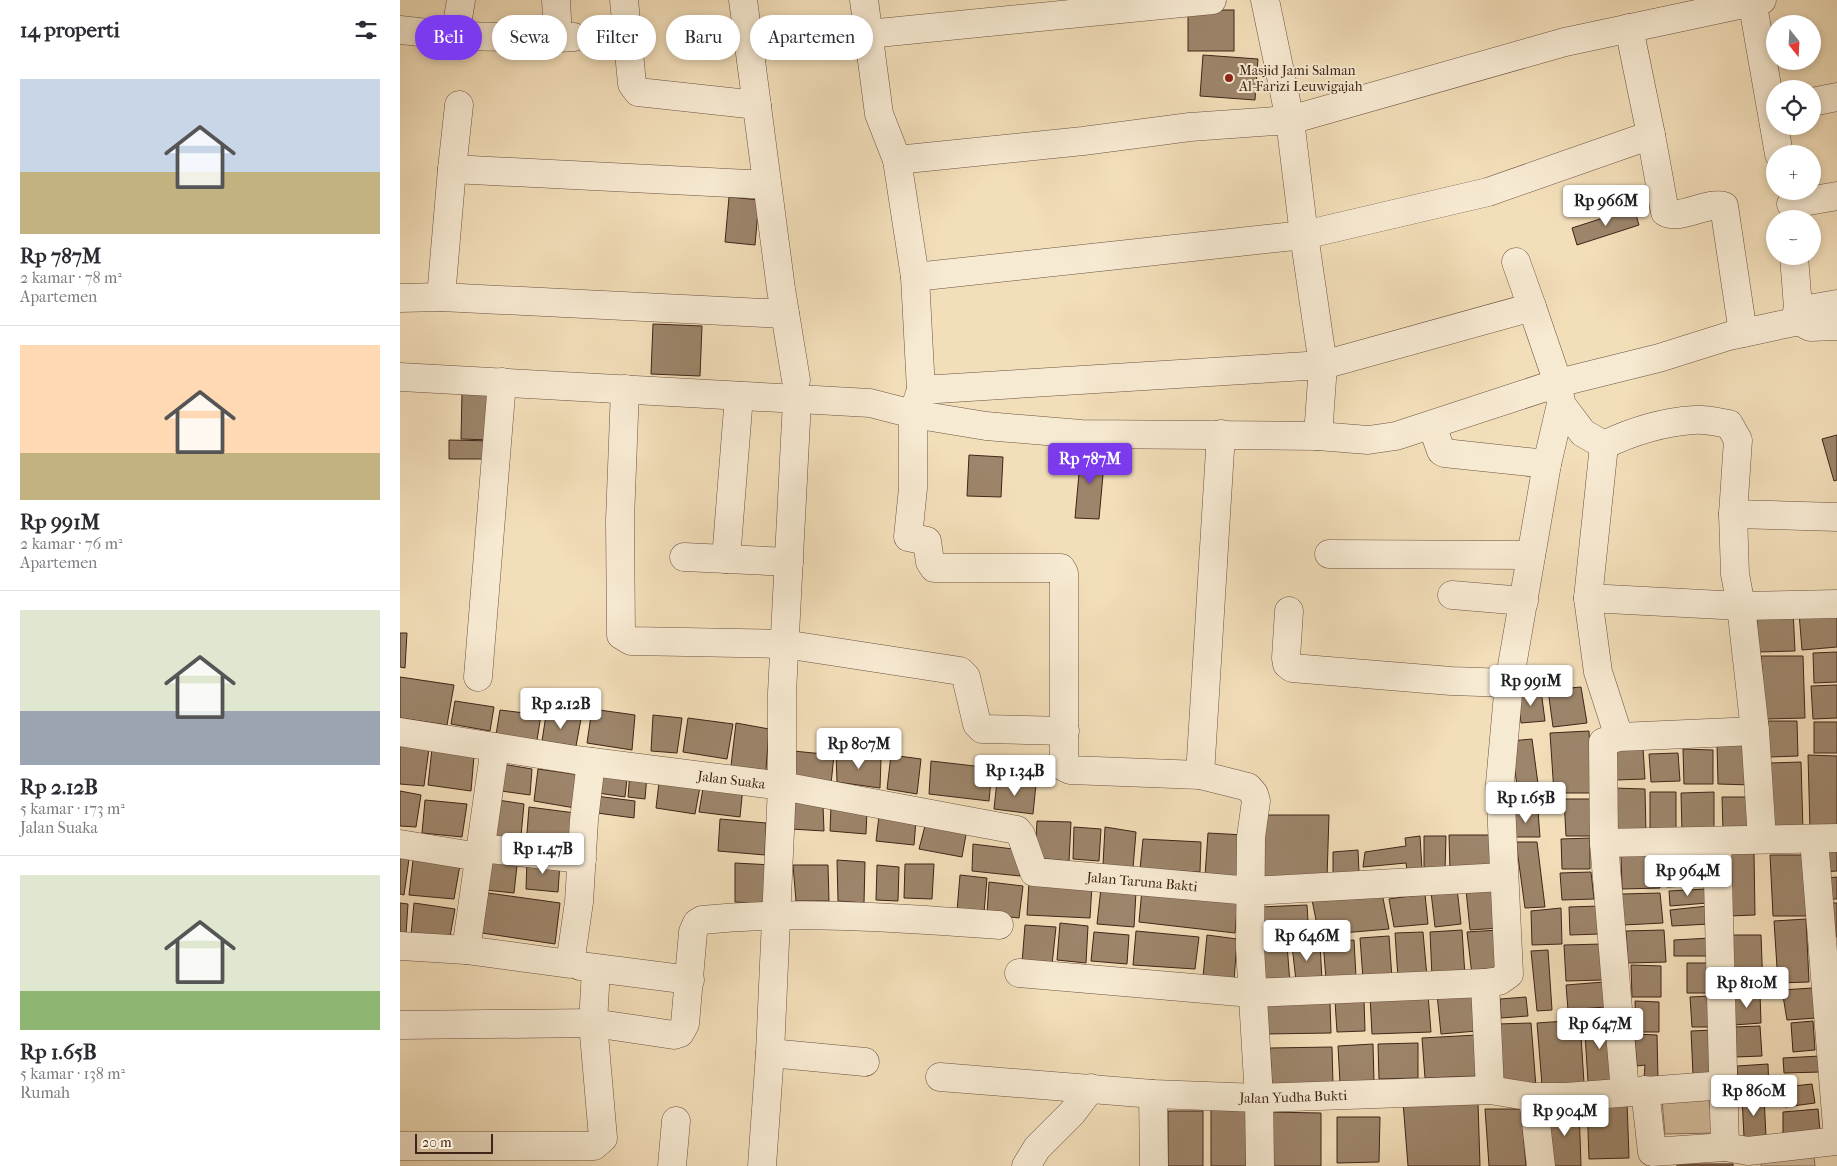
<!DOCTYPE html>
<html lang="id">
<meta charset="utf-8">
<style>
:root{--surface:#fff;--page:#f7f7f7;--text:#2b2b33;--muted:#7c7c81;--line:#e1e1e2;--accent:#7c3aed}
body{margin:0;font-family:"IM FELL French Canon",serif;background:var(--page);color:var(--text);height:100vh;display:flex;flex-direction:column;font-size:19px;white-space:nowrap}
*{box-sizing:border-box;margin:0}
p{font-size:16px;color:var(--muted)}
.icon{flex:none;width:28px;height:28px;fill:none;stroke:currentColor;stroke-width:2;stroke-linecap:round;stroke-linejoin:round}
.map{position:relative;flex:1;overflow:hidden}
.panel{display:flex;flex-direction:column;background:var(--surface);width:400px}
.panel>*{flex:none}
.top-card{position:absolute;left:15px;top:15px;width:475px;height:45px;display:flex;gap:10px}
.needle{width:32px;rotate:162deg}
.tools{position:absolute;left:1366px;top:15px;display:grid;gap:10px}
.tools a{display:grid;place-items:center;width:55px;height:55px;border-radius:50%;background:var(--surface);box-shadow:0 2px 8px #0003;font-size:25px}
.scale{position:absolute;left:15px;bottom:12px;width:78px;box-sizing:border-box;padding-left:5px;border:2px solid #402417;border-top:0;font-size:14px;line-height:18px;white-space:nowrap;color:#402417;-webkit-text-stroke:4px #f7ead2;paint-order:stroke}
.price{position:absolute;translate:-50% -42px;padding:0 11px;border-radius:5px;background:#fff;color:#222;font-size:16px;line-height:32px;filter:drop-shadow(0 1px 2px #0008)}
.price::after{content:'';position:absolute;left:50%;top:30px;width:15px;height:11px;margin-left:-8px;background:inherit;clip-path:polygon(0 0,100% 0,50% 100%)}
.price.active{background:var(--accent);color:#fff}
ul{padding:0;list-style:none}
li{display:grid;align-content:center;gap:10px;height:265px;padding:0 20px}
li+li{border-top:1px solid var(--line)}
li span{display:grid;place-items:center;height:155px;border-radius:0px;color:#555}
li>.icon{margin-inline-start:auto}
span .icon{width:90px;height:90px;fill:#fffc;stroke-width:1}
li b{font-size:21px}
h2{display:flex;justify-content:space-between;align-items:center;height:60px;padding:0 20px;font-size:21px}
.chip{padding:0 18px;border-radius:22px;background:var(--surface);box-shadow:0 2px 8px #0003;font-size:18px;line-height:45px}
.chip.active{background:var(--accent);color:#fff}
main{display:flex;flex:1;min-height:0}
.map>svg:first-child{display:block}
</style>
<main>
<section class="panel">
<h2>14 properti<svg class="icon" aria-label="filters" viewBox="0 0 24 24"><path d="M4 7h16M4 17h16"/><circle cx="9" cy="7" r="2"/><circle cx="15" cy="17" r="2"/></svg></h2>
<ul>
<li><span style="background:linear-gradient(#c9d6e8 60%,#c2b280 0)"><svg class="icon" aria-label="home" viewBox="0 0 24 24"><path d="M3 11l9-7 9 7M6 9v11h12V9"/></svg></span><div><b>Rp 787M</b><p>2 kamar · 78 m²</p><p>Apartemen</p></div></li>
<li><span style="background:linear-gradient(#ffd9b3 70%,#c2b280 0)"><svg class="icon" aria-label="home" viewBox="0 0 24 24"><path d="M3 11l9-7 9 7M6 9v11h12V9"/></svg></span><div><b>Rp 991M</b><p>2 kamar · 76 m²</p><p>Apartemen</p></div></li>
<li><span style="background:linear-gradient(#dfe7d0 65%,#9aa5b1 0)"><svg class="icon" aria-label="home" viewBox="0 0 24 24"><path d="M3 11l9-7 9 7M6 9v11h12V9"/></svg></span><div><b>Rp 2.12B</b><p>5 kamar · 173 m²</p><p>Jalan Suaka</p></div></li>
<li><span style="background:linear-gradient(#dfe7d0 75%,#8fb573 0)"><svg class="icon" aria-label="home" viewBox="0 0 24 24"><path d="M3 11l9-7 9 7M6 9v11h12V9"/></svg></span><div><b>Rp 1.65B</b><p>5 kamar · 138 m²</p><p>Rumah</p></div></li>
</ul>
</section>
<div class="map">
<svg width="1437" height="1166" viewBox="0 0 1437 1166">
<rect width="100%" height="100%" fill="#f2deb9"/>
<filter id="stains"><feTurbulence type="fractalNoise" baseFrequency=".004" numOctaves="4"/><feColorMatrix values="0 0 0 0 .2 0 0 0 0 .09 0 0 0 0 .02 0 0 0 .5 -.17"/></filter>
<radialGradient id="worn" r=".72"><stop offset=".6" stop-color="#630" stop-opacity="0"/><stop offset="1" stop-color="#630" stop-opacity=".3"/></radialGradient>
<g fill="#d4be9d" stroke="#8a715a">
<polygon points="1312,1099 1314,1133 1265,1134 1262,1100"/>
<polygon points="1414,1156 1415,1166 1361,1166 1361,1163"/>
</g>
<g fill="#9d856b" stroke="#402417">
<rect x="788" y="10" width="46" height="41"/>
<polygon points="803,55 858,59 855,100 800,96"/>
<polygon points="329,197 359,200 355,245 325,242"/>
<polygon points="1234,208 1239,225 1177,245 1172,228"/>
<polygon points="253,324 302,326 300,376 251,374"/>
<polygon points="62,392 91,394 91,440 61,439"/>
<polygon points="1437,435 1437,480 1434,481 1422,439"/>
<polygon points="49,440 94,441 91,459 49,459"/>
<polygon points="681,451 705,453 699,519 675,518"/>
<polygon points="569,455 603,457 601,497 567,496"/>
<polygon points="1393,609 1395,651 1359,652 1356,610"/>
<polygon points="1437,611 1437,647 1402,650 1399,613"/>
<polygon points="0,633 7,633 5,668 0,667"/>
<polygon points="1437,652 1437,682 1414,683 1413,653"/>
<polygon points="1361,656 1403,656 1405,718 1366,719"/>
<polygon points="0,677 54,685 47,725 0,718"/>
<polygon points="1437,685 1437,718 1413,719 1411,686"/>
<polygon points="1181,687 1187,723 1153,727 1148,690"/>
<polygon points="1141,690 1145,721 1121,723 1118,693"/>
<polygon points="55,701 94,707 90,731 51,724"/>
<polygon points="192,709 235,715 232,750 187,743"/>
<polygon points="100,710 141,715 137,740 96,735"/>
<polygon points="146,715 181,719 176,746 142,741"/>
<polygon points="253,715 282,718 277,753 251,751"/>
<polygon points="288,718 333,724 327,759 283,752"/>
<polygon points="1368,721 1397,721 1398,756 1370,757"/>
<rect x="1414" y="722" width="23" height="31"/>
<polygon points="336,723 369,729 366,770 331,766"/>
<polygon points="1189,731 1192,793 1154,793 1150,733"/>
<polygon points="1132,739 1141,806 1120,808 1111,741"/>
<polygon points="1317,744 1350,744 1352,785 1318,784"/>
<polygon points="0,745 29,748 24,786 0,784"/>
<polygon points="1243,748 1245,779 1216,780 1213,749"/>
<polygon points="32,749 74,756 71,791 28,785"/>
<polygon points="1283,749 1313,750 1313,784 1284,784"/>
<polygon points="393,751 434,755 431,784 391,780"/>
<polygon points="436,753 481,759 480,788 437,782"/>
<polygon points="1278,753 1280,781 1251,782 1249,754"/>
<polygon points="491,755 521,759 517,794 487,789"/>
<polygon points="1408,755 1437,756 1437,831 1410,831"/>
<polygon points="531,761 592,768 589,801 529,794"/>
<polygon points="1401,762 1403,831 1372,831 1370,763"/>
<polygon points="96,763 132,769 130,795 94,790"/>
<polygon points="200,766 228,770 225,797 198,793"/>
<polygon points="138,769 180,775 175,808 134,801"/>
<polygon points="230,772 247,775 245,799 228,797"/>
<polygon points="260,774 301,781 295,814 256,808"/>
<polygon points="597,781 636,784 633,814 594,809"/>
<polygon points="304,782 343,787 340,817 299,812"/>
<polygon points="1214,788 1245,789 1246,834 1213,832"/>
<polygon points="0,791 21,795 16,827 0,826"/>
<polygon points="1250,792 1276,792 1276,835 1250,834"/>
<polygon points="1314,792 1314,833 1282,833 1281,793"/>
<polygon points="196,796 235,801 234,818 197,813"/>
<polygon points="1322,797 1348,797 1350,831 1323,832"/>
<polygon points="91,799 124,804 120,847 86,843"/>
<polygon points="1164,799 1191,799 1192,836 1166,836"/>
<polygon points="25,800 67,804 62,837 22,833"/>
<polygon points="391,802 423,806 424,831 391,829"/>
<polygon points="431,805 467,809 466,834 430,831"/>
<polygon points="129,807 175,813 170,851 126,846"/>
<polygon points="1138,811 1140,837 1115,837 1112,812"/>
<polygon points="861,815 929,815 927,878 858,880"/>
<polygon points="479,816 516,820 514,845 476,841"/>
<polygon points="320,819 366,823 365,855 318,851"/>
<polygon points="637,821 671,822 669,861 635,858"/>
<polygon points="526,822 567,829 562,857 519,849"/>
<polygon points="674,827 701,829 699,861 673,859"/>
<polygon points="705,827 736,832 733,868 703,865"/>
<polygon points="808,833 844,835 840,879 805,876"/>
<polygon points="1049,835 1092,835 1093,870 1050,871"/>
<polygon points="1020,836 1022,869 1007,871 1006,863 963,867 965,852 1006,846 1005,838"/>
<polygon points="1024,836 1046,836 1045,871 1024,871"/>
<polygon points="1190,838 1190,869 1162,869 1161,839"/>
<polygon points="743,839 801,842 800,872 740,869"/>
<polygon points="1116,842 1137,842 1145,907 1125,908"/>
<polygon points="573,844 621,850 620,876 572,871"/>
<polygon points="1423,849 1437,849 1437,871 1422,872"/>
<polygon points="958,850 959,873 933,875 933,852"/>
<polygon points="89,853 118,856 114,893 85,890"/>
<polygon points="1354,853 1355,915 1329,916 1329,854"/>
<polygon points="1265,854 1304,854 1305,885 1267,887"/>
<polygon points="1221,855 1259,856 1260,888 1222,889"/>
<polygon points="1370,855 1406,855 1408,916 1373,916"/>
<polygon points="0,857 9,859 4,895 0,894"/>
<polygon points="127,859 160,862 158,892 126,889"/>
<polygon points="13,860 60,865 54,899 9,895"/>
<polygon points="437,860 465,862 464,903 438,901"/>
<polygon points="335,863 372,865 373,904 335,902"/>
<polygon points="505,864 534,864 532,899 504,898"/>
<polygon points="393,865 428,865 429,901 396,901"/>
<polygon points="477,865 499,867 498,901 476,900"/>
<polygon points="1191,872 1194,899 1162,900 1160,873"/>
<polygon points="560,875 587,878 584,913 557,911"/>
<polygon points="1437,877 1437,899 1429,899 1427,878"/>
<polygon points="589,882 623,886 619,918 587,914"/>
<polygon points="629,882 692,885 690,918 627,915"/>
<polygon points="701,888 736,892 734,927 697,924"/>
<polygon points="1057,888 1061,924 1035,927 1031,892"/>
<polygon points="1097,888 1100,928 1070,930 1066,890"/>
<polygon points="742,889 838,899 835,933 739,922"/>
<polygon points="1306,889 1308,903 1270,906 1269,891"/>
<polygon points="88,893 160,903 155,944 82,933"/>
<polygon points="982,893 989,929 919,935 912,900"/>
<polygon points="1260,893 1263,923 1223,925 1222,894"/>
<polygon points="1025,894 1028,924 994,927 989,899"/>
<polygon points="0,903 8,904 6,934 0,934"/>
<polygon points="14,903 55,909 49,942 11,935"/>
<polygon points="1427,903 1437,903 1437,937 1430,937"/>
<polygon points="907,905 909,937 863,940 860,907"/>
<polygon points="1200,906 1200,934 1170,935 1169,907"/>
<polygon points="1308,906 1310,924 1272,926 1270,910"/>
<polygon points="1161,908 1162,944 1132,945 1131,911"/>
<polygon points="1406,919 1409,982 1378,983 1374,921"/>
<polygon points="660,923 688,926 686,963 657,960"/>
<polygon points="625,925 656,927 652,965 622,963"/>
<polygon points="1062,930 1065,976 1032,977 1030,932"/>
<polygon points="1099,930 1102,973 1072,975 1067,932"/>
<polygon points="1264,930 1266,962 1228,963 1226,931"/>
<polygon points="736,931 799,937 795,969 733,965"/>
<polygon points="694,932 729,935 727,964 691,961"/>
<polygon points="1023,932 1027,977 998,978 995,933"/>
<polygon points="807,935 837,939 834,981 803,977"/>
<polygon points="1329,935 1361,935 1363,989 1331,990"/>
<polygon points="989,936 992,978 963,979 960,938"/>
<polygon points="1311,938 1312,956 1274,956 1274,940"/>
<polygon points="954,940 956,977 926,979 923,942"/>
<polygon points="887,944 890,984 858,985 856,946"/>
<polygon points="920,944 922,980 896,981 892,945"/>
<polygon points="1202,944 1203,980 1166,981 1164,945"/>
<polygon points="1148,950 1152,1010 1137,1011 1131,951"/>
<polygon points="1287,963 1311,963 1312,993 1287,993"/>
<polygon points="1231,965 1261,966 1261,997 1232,997"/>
<polygon points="1204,982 1205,1007 1168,1010 1166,985"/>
<polygon points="1412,988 1417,1018 1387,1020 1382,990"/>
<polygon points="1075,991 1077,1031 1041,1034 1037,994"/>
<polygon points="1360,993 1361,1023 1334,1025 1333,994"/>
<polygon points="1028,994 1031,1032 972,1034 970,996"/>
<polygon points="1311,996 1312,1027 1292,1027 1290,997"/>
<polygon points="1126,997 1128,1016 1101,1018 1100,999"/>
<polygon points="964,999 965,1031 937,1032 935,1001"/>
<polygon points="1235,1001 1259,1002 1259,1032 1236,1032"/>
<polygon points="863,1003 930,1003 931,1033 864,1034"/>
<polygon points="1184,1018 1212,1018 1216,1080 1188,1082"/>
<polygon points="1180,1020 1184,1083 1142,1085 1137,1023"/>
<polygon points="1413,1021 1415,1050 1393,1052 1391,1023"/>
<polygon points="1131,1023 1136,1087 1102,1088 1097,1024"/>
<polygon points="1360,1026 1362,1056 1335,1057 1333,1027"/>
<polygon points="1313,1030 1314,1074 1293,1075 1291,1031"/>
<polygon points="1234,1034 1257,1035 1258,1079 1244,1079 1245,1065 1237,1066"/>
<polygon points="1077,1035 1079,1076 1025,1078 1022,1038"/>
<polygon points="1018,1043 1018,1078 979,1079 978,1044"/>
<polygon points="973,1044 974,1082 940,1083 938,1046"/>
<polygon points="932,1047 933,1085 872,1086 870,1048"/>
<polygon points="1420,1056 1421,1072 1384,1073 1383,1058"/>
<polygon points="1368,1064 1369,1092 1339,1094 1337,1066"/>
<polygon points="1412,1084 1415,1103 1385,1107 1384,1087"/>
<polygon points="1364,1096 1366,1137 1344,1137 1342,1097"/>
<polygon points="1227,1101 1229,1158 1189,1159 1187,1102"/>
<polygon points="1003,1102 1078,1103 1080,1166 1008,1166"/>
<polygon points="846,1106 846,1166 811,1166 811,1107"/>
<polygon points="1179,1107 1181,1166 1151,1166 1149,1108"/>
<polygon points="1085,1109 1121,1109 1126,1166 1089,1166"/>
<polygon points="1418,1109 1420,1131 1383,1134 1383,1112"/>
<rect x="768" y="1111" width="35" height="55"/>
<polygon points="867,1112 921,1113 921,1166 867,1166"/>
<polygon points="937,1117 980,1117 979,1162 937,1163"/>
<rect x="1277" y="1164" width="56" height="2"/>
</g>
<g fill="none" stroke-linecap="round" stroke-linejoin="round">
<defs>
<g id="minor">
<polyline points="156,0 158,38 174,37"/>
<polyline points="224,0 232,84 238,92 357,105"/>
<polyline points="343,0 381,289 396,380"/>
<polyline points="464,0 479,114 497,160 683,141 790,127 890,120 1165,42 1362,0"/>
<polyline points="865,0 890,120 904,235 923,365 918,436"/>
<polyline points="1352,0 1379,154"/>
<polyline points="0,30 55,36 61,0"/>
<polyline points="468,34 812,0"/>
<polyline points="55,36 158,38"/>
<polyline points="1412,102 1437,97"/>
<path d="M1251 135 1265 212C1279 221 1308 201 1324 206L1343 333"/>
<polyline points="497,160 515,277 521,390 513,414 513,488 508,537 527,541 530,562 534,568 661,568 664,573 664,767 670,770 800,775 848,787 854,794 856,801 851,837 850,948 859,1098 860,1166"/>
<polyline points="52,169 59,105"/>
<polyline points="1391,204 1437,196"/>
<polyline points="1394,256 1399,321 1410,327 1437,326"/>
<polyline points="1116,262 1132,307"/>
<polyline points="515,277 904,235 1088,192 1251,135 1229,28"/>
<polyline points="41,297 52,169 367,185"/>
<polyline points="0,298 41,297 385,314"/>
<polyline points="1397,311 1437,304"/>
<polyline points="0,377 470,403 513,414 586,426 681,434 918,436 968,440 996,436 1158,383 1259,358 1329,336 1399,321"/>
<polyline points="225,389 220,520 221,635 231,641 384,644 560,671 566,677 577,724 582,729 665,731"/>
<polyline points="521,390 923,365 1132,307 1158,383 1161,404"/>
<polyline points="1032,425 1041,451 1044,453 1147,464"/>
<polyline points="1333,514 1437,517"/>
<polyline points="929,554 1131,555"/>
<polyline points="284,557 389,562"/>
<polyline points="326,559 339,396"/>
<polyline points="1052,595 1124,601"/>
<polyline points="1188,598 1341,606 1437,604"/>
<polyline points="889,611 886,658 887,664 892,668 1051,681 1109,683 1147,464 1161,404 1183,433 1204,445"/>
<polyline points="78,677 102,382"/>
<polyline points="1355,731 1362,839"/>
<path id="s1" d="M0 732 176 760 382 786 617 830 621 835 634 872 851 891 1103 877"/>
<polyline points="800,775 821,434"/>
<polyline points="1414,839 1437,1127"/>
<polyline points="1317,842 1325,1147 1348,1151 1437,1141"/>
<path d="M1204 843 1203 742 1219 737 1355 731 1341 606 1335 574 1333 514 1338 440 1329 424C1317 422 1305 419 1294 420 1264 422 1231 432 1204 445L1188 598 1198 672 1219 737"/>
<polyline points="0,844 79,857"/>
<polyline points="80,848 182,859"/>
<polyline points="0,946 66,950 170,964 179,902 184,820 191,762"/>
<polyline points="66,950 95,747"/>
<polyline points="180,966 290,980"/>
<polyline points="619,973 851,993 1085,983"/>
<path d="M0 1025 193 1023 274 1035 280 1033 285 1024 293 932 297 923 302 920C400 910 501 918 599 925"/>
<polyline points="370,1053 465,1062"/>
<path id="s2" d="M540 1077 753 1094 859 1098 1090 1090 1133 1097H1166L1325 1085"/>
<polyline points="1090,1090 1085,983 1099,981 1109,974 1100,783 1109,683"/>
<polyline points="1245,1090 1252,1152 1325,1147"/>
<polyline points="1225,1092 1204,843 1437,838"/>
<polyline points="753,1094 754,1166"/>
<polyline points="1133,1097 1141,1166"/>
<polyline points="0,1146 194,1146 203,1138 193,1023 196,969"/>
<polyline points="272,1166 276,1121"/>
<polyline points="362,1166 370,1053 382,786 382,693 397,401"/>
<polyline points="626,1166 637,1148 672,1113 691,1088"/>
</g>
</defs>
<use href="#minor" stroke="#6c5240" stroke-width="29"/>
<use href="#minor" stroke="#f7ead2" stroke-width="28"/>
</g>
<circle fill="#8f2418" stroke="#f7ead2" stroke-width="2" cx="829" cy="78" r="5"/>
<g text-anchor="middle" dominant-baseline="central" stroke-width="4" stroke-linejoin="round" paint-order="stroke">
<g font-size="14" fill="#402417" stroke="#f7ead2" text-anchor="start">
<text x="839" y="70">Masjid Jami Salman<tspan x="839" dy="16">Al-Farizi Leuwigajah</tspan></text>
</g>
<g font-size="14" fill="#402417" stroke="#f7ead2">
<text stroke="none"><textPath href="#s1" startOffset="335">Jalan Suaka</textPath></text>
<text stroke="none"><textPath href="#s1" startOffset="779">Jalan Taruna Bakti</textPath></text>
<text stroke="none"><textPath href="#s2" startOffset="354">Jalan Yudha Bukti</textPath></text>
</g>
</g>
<rect width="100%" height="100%" filter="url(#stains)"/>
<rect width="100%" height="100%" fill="url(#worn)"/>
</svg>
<div class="tools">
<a><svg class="needle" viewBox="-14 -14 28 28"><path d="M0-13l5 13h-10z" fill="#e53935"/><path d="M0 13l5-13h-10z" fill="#7c7c81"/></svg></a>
<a><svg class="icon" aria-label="locate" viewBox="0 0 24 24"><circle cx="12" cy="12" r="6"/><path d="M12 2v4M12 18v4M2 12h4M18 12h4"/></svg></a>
<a>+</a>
<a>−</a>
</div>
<div class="scale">20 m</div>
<b class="price" style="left:1206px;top:227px">Rp 966M</b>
<b class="price active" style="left:690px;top:485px">Rp 787M</b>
<b class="price" style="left:1131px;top:707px">Rp 991M</b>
<b class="price" style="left:161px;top:730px">Rp 2.12B</b>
<b class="price" style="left:459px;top:770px">Rp 807M</b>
<b class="price" style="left:615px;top:797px">Rp 1.34B</b>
<b class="price" style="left:1126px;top:824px">Rp 1.65B</b>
<b class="price" style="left:143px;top:875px">Rp 1.47B</b>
<b class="price" style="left:1288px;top:897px">Rp 964M</b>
<b class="price" style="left:907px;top:962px">Rp 646M</b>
<b class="price" style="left:1347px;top:1009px">Rp 810M</b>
<b class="price" style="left:1200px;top:1050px">Rp 647M</b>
<b class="price" style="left:1354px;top:1117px">Rp 860M</b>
<b class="price" style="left:1165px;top:1137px">Rp 904M</b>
<div class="top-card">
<a class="chip active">Beli</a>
<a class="chip">Sewa</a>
<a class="chip">Filter</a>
<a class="chip">Baru</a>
<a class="chip">Apartemen</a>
</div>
</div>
</main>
